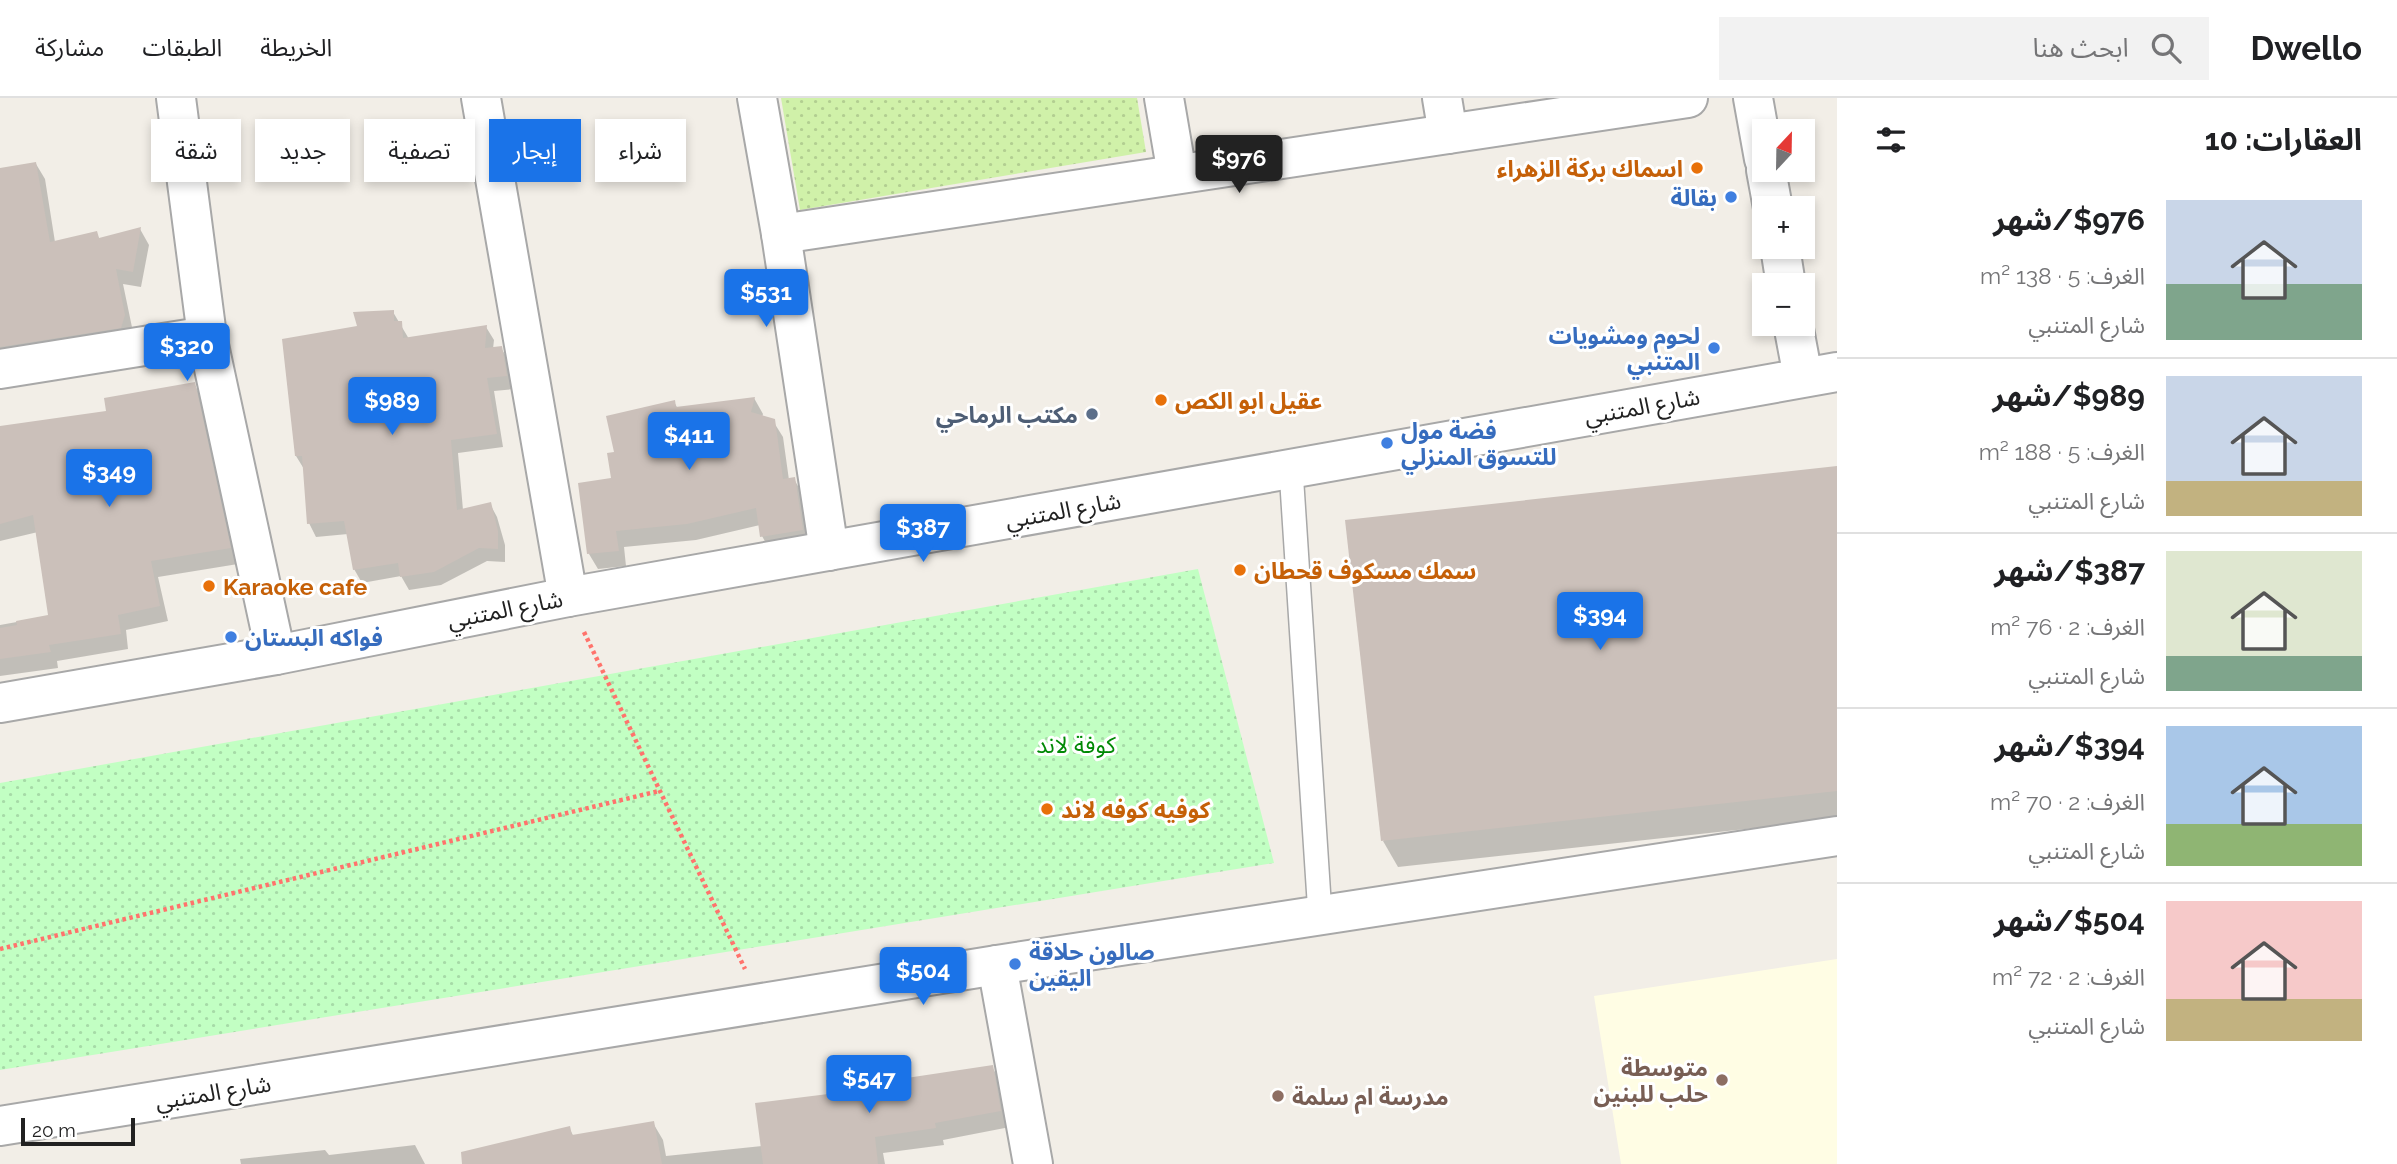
<!DOCTYPE html>
<html lang="ar">
<meta charset="utf-8">
<style>
:root{--surface:#fff;--page:#f2f2f2;--text:#202124;--muted:#757577;--line:#e0e0e0;--accent:#1a73e8}
body{margin:0;font-family:Raleway,"Noto Sans Arabic",sans-serif;background:var(--page);color:var(--text);direction:rtl;height:100vh;display:flex;flex-direction:column;font-size:26px;white-space:nowrap}
*{box-sizing:border-box;margin:0}
p{font-size:23px;color:var(--muted)}
.icon{flex:none;width:38px;height:38px;fill:none;stroke:currentColor;stroke-width:2;stroke-linecap:round;stroke-linejoin:round}
.map{position:relative;flex:1;overflow:hidden;direction:ltr}
.side{display:flex;flex-direction:column;background:var(--surface);width:560px}
.side>*{flex:none}
.top-card{position:absolute;left:21px;top:21px;width:665px;height:63px;direction:rtl;display:flex;gap:14px}
.needle{width:46px;rotate:22deg}
.tools{position:absolute;left:1752px;top:21px;display:grid;gap:14px}
.tools a{display:grid;place-items:center;width:63px;height:63px;border-radius:0px;background:var(--surface);box-shadow:0 4px 10px #0003;font-size:35px}
.scale{position:absolute;left:21px;bottom:18px;width:114px;box-sizing:border-box;padding-left:7px;border:4px solid #212121;border-top:0;font-size:19px;line-height:24px;white-space:nowrap;color:#212121;-webkit-text-stroke:5px #fff;paint-order:stroke}
.price{position:absolute;translate:-50% -60px;padding:0 16px;border-radius:7px;background:var(--accent);color:#fff;font-size:23px;line-height:46px;filter:drop-shadow(0 2px 4px #0008)}
.price::after{content:'';position:absolute;left:50%;top:42px;width:21px;height:16px;margin-left:-10px;background:inherit;clip-path:polygon(0 0,100% 0,50% 100%)}
.price.current{background:#222;color:#fff}
ul{padding:0;list-style:none}
li{display:flex;align-items:center;gap:21px;height:175px;padding:0 35px}
li+li{border-top:2px solid var(--line)}
li span{display:grid;place-items:center;flex:none;width:196px;height:140px;border-radius:0px;color:#555}
li>.icon{margin-inline-start:auto}
span .icon{width:84px;height:84px;fill:#fffc;stroke-width:1}
li b{font-size:30px}
h2{display:flex;justify-content:space-between;align-items:center;height:84px;padding:0 35px;font-size:30px}
.pill{padding:0 24px;border-radius:0px;background:var(--surface);box-shadow:0 4px 10px #0003;font-size:24px;line-height:63px}
.pill.current{background:var(--accent);color:#fff}
header{display:flex;align-items:center;gap:42px;box-sizing:border-box;height:98px;padding:0 35px;background:var(--surface);border-bottom:2px solid var(--line)}
header strong{font-size:33px}
nav{display:flex;gap:38px;margin-inline-start:auto;font-size:24px}
.search{width:490px;height:63px;background:var(--page);display:flex;align-items:center;gap:18px;box-sizing:border-box;padding:0 24px;border-radius:0px;color:var(--muted);font-size:26px}
main{display:flex;flex:1;min-height:0}
.map>svg:first-child{display:block}
</style>
<header>
<strong>Dwello</strong>
<div class="search"><svg class="icon" aria-label="search" viewBox="0 0 24 24"><circle cx="10" cy="10" r="6"/><path d="M15 15l6 6"/></svg>ابحث هنا</div>
<nav><a>الخريطة</a><a>الطبقات</a><a>مشاركة</a></nav>
</header>
<main>
<section class="side">
<h2>العقارات: 10<svg class="icon" aria-label="filters" viewBox="0 0 24 24"><path d="M4 7h16M4 17h16"/><circle cx="9" cy="7" r="2"/><circle cx="15" cy="17" r="2"/></svg></h2>
<ul>
<li><span style="background:linear-gradient(#c9d6e8 60%,#7fa58c 0)"><svg class="icon" aria-label="home" viewBox="0 0 24 24"><path d="M3 11l9-7 9 7M6 9v11h12V9"/></svg></span><div><b>$976/شهر</b><p>الغرف: 5 · 138 m²</p><p>شارع المتنبي</p></div></li>
<li><span style="background:linear-gradient(#c9d6e8 75%,#c2b280 0)"><svg class="icon" aria-label="home" viewBox="0 0 24 24"><path d="M3 11l9-7 9 7M6 9v11h12V9"/></svg></span><div><b>$989/شهر</b><p>الغرف: 5 · 188 m²</p><p>شارع المتنبي</p></div></li>
<li><span style="background:linear-gradient(#dfe7d0 75%,#7fa58c 0)"><svg class="icon" aria-label="home" viewBox="0 0 24 24"><path d="M3 11l9-7 9 7M6 9v11h12V9"/></svg></span><div><b>$387/شهر</b><p>الغرف: 2 · 76 m²</p><p>شارع المتنبي</p></div></li>
<li><span style="background:linear-gradient(#a9c7e8 70%,#8fb573 0)"><svg class="icon" aria-label="home" viewBox="0 0 24 24"><path d="M3 11l9-7 9 7M6 9v11h12V9"/></svg></span><div><b>$394/شهر</b><p>الغرف: 2 · 70 m²</p><p>شارع المتنبي</p></div></li>
<li><span style="background:linear-gradient(#f6c9c9 70%,#c2b280 0)"><svg class="icon" aria-label="home" viewBox="0 0 24 24"><path d="M3 11l9-7 9 7M6 9v11h12V9"/></svg></span><div><b>$504/شهر</b><p>الغرف: 2 · 72 m²</p><p>شارع المتنبي</p></div></li>
</ul>
</section>
<div class="map">
<svg width="1837" height="1066" viewBox="0 0 1837 1066">
<defs>
<pattern id="park-dots" width="8" height="8" patternUnits="userSpaceOnUse" patternTransform="scale(1.75)"><rect width="8" height="8" fill="#c2ffc3"/><path d="M2 2h.1M6 6h.1" fill="none" stroke="#a6daa7" stroke-width="1.8" stroke-linecap="round"/></pattern>
<pattern id="garden-dots" width="8" height="8" patternUnits="userSpaceOnUse" patternTransform="scale(1.75)"><rect width="8" height="8" fill="#d0f1a9"/><path d="M2 2h.1M6 6h.1" fill="none" stroke="#b2ce91" stroke-width="1.8" stroke-linecap="round"/></pattern>
</defs>
<rect width="100%" height="100%" fill="#f2eee7"/>
<polygon fill="#fffde4" points="1837,861 1837,1066 1621,1066 1594,898"/>
<polygon fill="url(#park-dots)" points="1198,471 1274,765 0,972 0,685"/>
<polygon fill="url(#garden-dots)" points="781,0 1137,0 1146,54 800,112"/>
<g fill="#0003">
<polygon points="36,66 45,81 55,144 96,135 100,142 140,131 149,147 141,189 123,186 133,234 0,267 0,71"/>
<polygon points="393,214 409,241 486,229 494,242 493,251 501,250 509,263 514,291 494,293 503,349 458,355 463,412 490,406 497,419 505,447 505,464 487,463 441,487 409,492 401,478 362,485 354,471 348,436 316,439 309,425 304,371 296,358 360,230"/>
<polygon points="194,286 203,302 238,466 158,479 168,523 126,532 128,551 57,563 58,570 0,578 0,527 50,518 38,434 0,443 0,330 108,314"/>
<polygon points="754,300 763,316 762,319 773,323 783,339 789,382 794,381 803,397 811,447 771,454 762,438 760,427 696,442 624,449 626,468 598,471 589,456 613,381 616,355 674,304 678,311"/>
<polygon points="1837,370 1837,721 1398,769 1383,743"/>
<polygon points="992,969 1002,986 1010,1029 943,1042 944,1047 883,1055 885,1066 493,1066 569,1030 574,1039 653,1025 663,1042 666,1058 762,1048 830,997 857,979 863,988"/>
<polygon points="415,1047 425,1066 241,1066 240,1061 325,1052 329,1057"/>
</g>
<g fill="#cbc0ba">
<polygon points="36,64 50,144 97,133 99,140 141,129 133,174 116,171 125,217 121,230 0,249 0,70"/>
<polygon points="394,212 394,223 402,223 403,240 487,227 485,250 502,248 507,278 487,280 497,336 451,342 457,412 491,404 498,433 498,451 479,450 434,474 400,479 398,465 353,472 344,423 307,426 302,358 295,358 282,241 357,228 353,214"/>
<polygon points="195,284 231,450 151,463 160,508 118,517 121,536 49,547 51,554 0,561 0,530 17,527 16,523 48,517 33,417 0,426 0,328 106,313 104,300"/>
<polygon points="755,299 751,314 775,321 783,381 795,379 803,432 760,439 756,410 687,426 616,433 619,453 587,456 578,385 611,380 607,355 614,354 606,318 675,302 676,309"/>
<polygon points="1837,368 1837,693 1381,743 1345,422"/>
<polygon points="993,967 1001,1013 935,1025 936,1030 875,1039 878,1066 763,1066 755,1005 828,996 826,982 858,977 860,987"/>
<polygon points="654,1023 662,1066 462,1066 461,1054 570,1028 572,1037"/>
</g>
<g fill="none" stroke-linecap="round" stroke-linejoin="round">
<defs>
<polyline id="service" points="1291,372 1320,817"/>
<g id="minor">
<polyline points="176,0 207,238 276,557"/>
<polyline points="481,0 568,499"/>
<polyline points="757,0 781,136 829,453"/>
<polyline points="1164,0 1177,76"/>
<polyline points="1442,0 1448,36"/>
<polyline points="781,136 1688,0"/>
<polyline points="0,271 207,238"/>
<polyline points="997,867 1033,1066"/>
</g>
<g id="tertiary">
<polyline points="1753,0 1764,61"/>
<polyline points="1766,72 1773,110"/>
<polyline points="1780,149 1786,187"/>
<polyline points="1793,226 1803,279"/>
<polyline points="0,605 276,557 568,499 1837,274"/>
<polyline points="0,1028 997,867 1837,738"/>
</g>
</defs>
<use href="#service" stroke="#a8a8a8" stroke-width="26"/>
<use href="#minor" stroke="#a8a8a8" stroke-width="42"/>
<use href="#tertiary" stroke="#a8a8a8" stroke-width="42"/>
<g stroke="#ff736c" stroke-width="4.5" stroke-dasharray="3.5 3.5" stroke-linecap="butt">
<polyline points="584,534 745,871"/>
<polyline points="0,851 659,693"/>
</g>
<use href="#service" stroke="#fff" stroke-width="23"/>
<use href="#minor" stroke="#fff" stroke-width="38"/>
<use href="#tertiary" stroke="#fff" stroke-width="38"/>
</g>
<g fill="#e8710a" stroke="#fff" stroke-width="2.5">
<circle cx="1697" cy="70" r="7"/>
<circle cx="1161" cy="302" r="7"/>
<circle cx="1240" cy="472" r="7"/>
<circle cx="209" cy="488" r="7"/>
<circle cx="1047" cy="711" r="7"/>
</g>
<g fill="#3f7fe0" stroke="#fff" stroke-width="2.5">
<circle cx="1731" cy="99" r="7"/>
<circle cx="1714" cy="250" r="7"/>
<circle cx="1387" cy="345" r="7"/>
<circle cx="231" cy="539" r="7"/>
<circle cx="1015" cy="866" r="7"/>
</g>
<circle fill="#5c6f8a" stroke="#fff" stroke-width="2.5" cx="1092" cy="316" r="7"/>
<g fill="#8d6e63" stroke="#fff" stroke-width="2.5">
<circle cx="1722" cy="982" r="7"/>
<circle cx="1278" cy="998" r="7"/>
</g>
<g text-anchor="middle" dominant-baseline="central" stroke-width="6" stroke-linejoin="round" paint-order="stroke">
<g font-size="23" font-weight="bold" fill="#c56008" stroke="#fff" text-anchor="start">
<text x="1683" y="70" text-anchor="end">اسماك بركة الزهراء</text>
<text x="1175" y="302">عقيل ابو الكص</text>
<text x="1254" y="472">سمك مسكوف قحطان</text>
<text x="223" y="488">Karaoke cafe</text>
<text x="1061" y="711">كوفيه كوفه لاند</text>
</g>
<g font-size="23" font-weight="bold" fill="#366cbe" stroke="#fff" text-anchor="start">
<text x="1717" y="99" text-anchor="end">بقالة</text>
<text x="1700" y="237" text-anchor="end">لحوم ومشويات<tspan x="1700" dy="26">المتنبي</tspan></text>
<text x="1401" y="332">فضة مول<tspan x="1401" dy="26">للتسوق المنزلي</tspan></text>
<text x="245" y="539">فواكه البستان</text>
<text x="1029" y="853">صالون حلاقة<tspan x="1029" dy="26">اليقين</tspan></text>
</g>
<g font-size="23" fill="#212121" stroke="#fff">
<text transform="translate(1642 308) rotate(-10)">شارع المتنبي</text>
<text transform="translate(1063 412) rotate(-10)">شارع المتنبي</text>
<text transform="translate(505 511) rotate(-11)">شارع المتنبي</text>
<text transform="translate(213 994) rotate(-9)">شارع المتنبي</text>
</g>
<g font-size="23" font-weight="bold" fill="#4e5e75" stroke="#fff" text-anchor="end">
<text x="1078" y="316">مكتب الرماحي</text>
</g>
<g font-size="23" fill="#018905" stroke="#fff">
<text x="1076" y="646">كوفة لاند</text>
</g>
<g font-size="23" font-weight="bold" fill="#785e54" stroke="#fff" text-anchor="end">
<text x="1708" y="969">متوسطة<tspan x="1708" dy="26">حلب للبنين</tspan></text>
<text x="1292" y="998" text-anchor="start">مدرسة ام سلمة</text>
</g>
</g>
</svg>
<div class="tools">
<a><svg class="needle" viewBox="-14 -14 28 28"><path d="M0-13l5 13h-10z" fill="#e53935"/><path d="M0 13l5-13h-10z" fill="#757577"/></svg></a>
<a>+</a>
<a>−</a>
</div>
<div class="scale">20 m</div>
<b class="price current" style="left:1239px;top:97px">$976</b>
<b class="price" style="left:766px;top:231px">$531</b>
<b class="price" style="left:187px;top:285px">$320</b>
<b class="price" style="left:392px;top:339px">$989</b>
<b class="price" style="left:689px;top:374px">$411</b>
<b class="price" style="left:109px;top:411px">$349</b>
<b class="price" style="left:923px;top:466px">$387</b>
<b class="price" style="left:1600px;top:554px">$394</b>
<b class="price" style="left:923px;top:909px">$504</b>
<b class="price" style="left:869px;top:1017px">$547</b>
<div class="top-card">
<a class="pill">شراء</a>
<a class="pill current">إيجار</a>
<a class="pill">تصفية</a>
<a class="pill">جديد</a>
<a class="pill">شقة</a>
</div>
</div>
</main>
